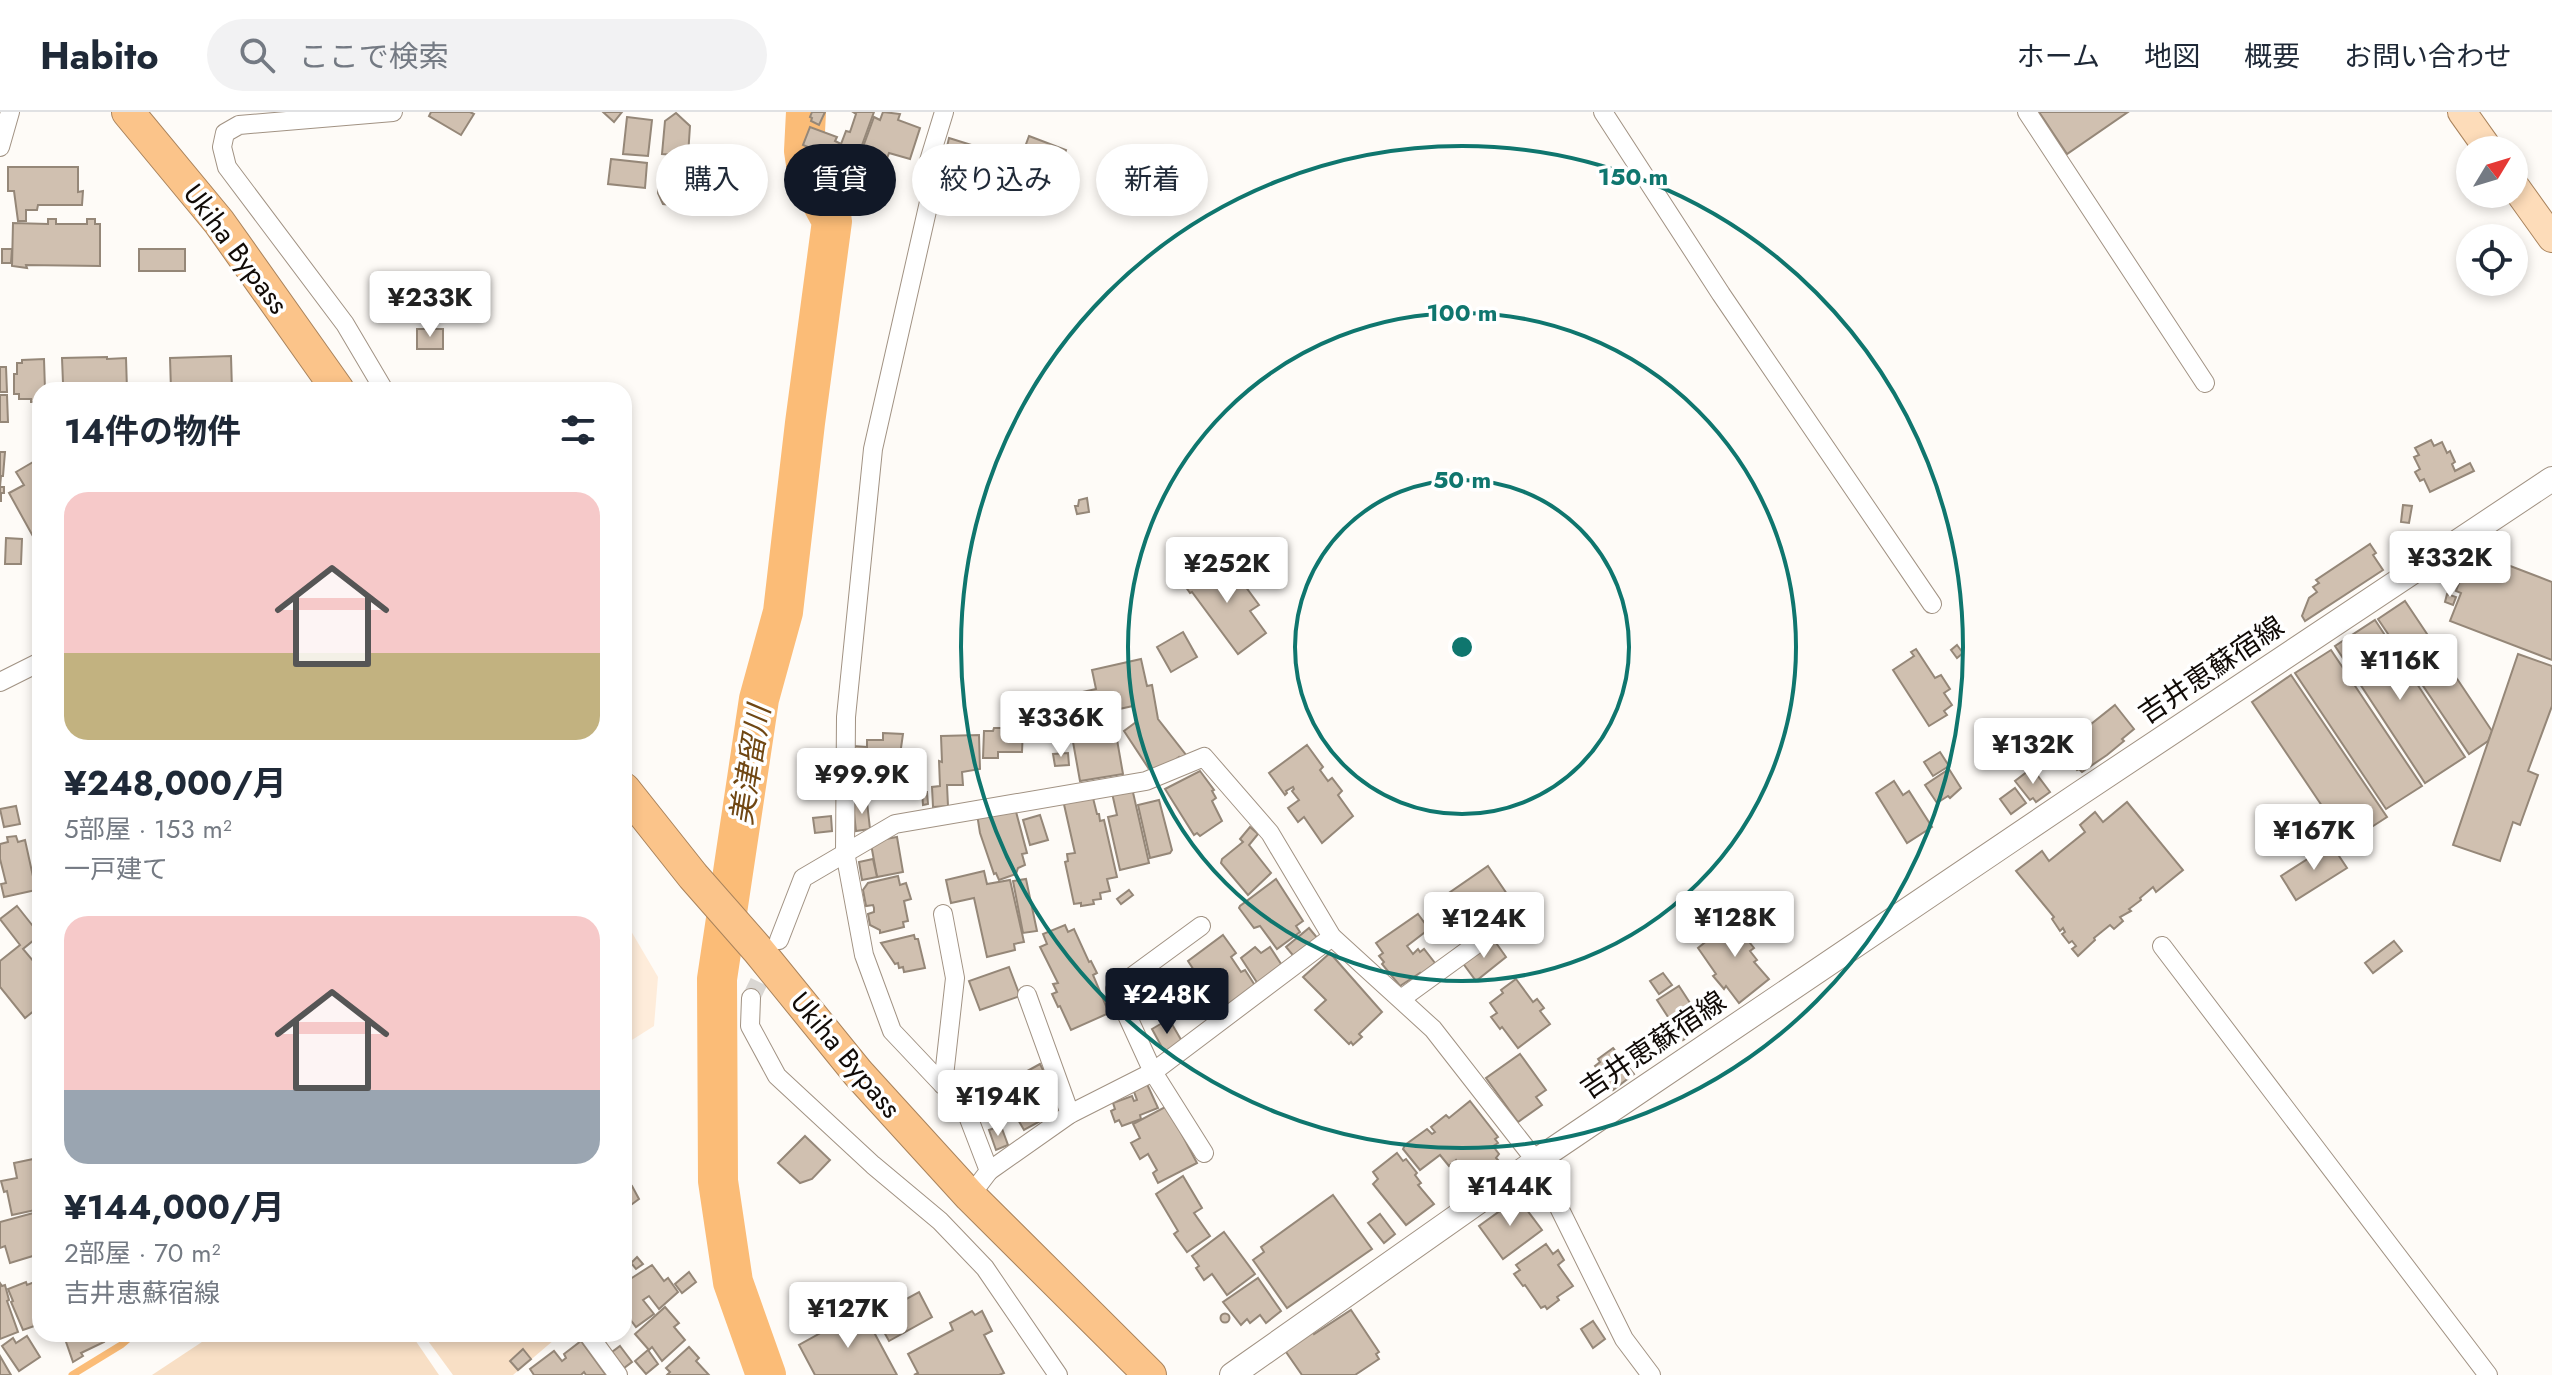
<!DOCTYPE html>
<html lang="ja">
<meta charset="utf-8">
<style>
:root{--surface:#fff;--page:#f2f2f3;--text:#1f2937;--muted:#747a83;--line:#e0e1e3;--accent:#111827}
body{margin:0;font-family:Jost,"Noto Sans JP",sans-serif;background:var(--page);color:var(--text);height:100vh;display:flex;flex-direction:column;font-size:30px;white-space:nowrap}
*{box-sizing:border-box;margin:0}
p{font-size:26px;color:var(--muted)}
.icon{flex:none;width:44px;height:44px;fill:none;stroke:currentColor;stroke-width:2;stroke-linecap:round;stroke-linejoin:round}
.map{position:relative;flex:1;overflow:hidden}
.details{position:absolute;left:32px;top:270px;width:600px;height:960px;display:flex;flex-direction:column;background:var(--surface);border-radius:24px;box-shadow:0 4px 12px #0003}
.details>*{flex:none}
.top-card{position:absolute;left:656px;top:32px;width:760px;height:72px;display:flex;gap:16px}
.needle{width:52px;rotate:52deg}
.fabs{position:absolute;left:2456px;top:24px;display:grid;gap:16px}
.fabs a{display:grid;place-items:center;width:72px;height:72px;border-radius:50%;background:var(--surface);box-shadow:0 4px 12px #0003;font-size:40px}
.price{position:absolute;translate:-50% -68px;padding:0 18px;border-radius:8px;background:#fff;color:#222;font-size:26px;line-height:52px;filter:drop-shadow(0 2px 4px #0008)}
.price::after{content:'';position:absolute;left:50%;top:48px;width:24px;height:18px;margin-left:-12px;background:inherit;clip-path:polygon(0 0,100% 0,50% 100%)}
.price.on{background:var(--accent);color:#fff}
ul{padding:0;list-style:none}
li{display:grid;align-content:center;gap:16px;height:424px;padding:0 32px}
li span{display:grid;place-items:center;height:248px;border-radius:24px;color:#555}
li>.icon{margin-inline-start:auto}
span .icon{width:144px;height:144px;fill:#fffc;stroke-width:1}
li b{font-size:34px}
h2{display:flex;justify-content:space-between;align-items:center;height:96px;padding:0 32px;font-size:34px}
.chip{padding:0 28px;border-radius:36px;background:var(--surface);box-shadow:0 4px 12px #0003;font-size:28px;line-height:72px}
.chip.on{background:var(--accent);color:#fff}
header{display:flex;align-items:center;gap:48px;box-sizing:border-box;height:112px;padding:0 40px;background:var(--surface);border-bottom:2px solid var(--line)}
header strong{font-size:38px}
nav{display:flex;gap:44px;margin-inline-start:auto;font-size:28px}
.search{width:560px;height:72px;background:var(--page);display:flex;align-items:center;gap:20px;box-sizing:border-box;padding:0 28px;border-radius:44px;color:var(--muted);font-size:30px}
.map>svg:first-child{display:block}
</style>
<header>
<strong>Habito</strong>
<div class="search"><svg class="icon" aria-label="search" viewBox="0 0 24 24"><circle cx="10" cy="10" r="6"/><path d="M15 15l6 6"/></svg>ここで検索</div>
<nav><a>ホーム</a><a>地図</a><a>概要</a><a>お問い合わせ</a></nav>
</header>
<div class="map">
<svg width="2552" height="1263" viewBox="0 0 2552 1263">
<rect width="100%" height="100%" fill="#fefbf7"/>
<polygon fill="#feecda" points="624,807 658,865 654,914 624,933"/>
<g fill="#f8dfc5">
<polygon points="214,1222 411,1222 439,1263 152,1263"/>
<polygon points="423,1222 561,1222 513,1263 453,1263"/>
</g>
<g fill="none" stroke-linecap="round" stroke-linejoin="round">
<polyline stroke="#fbbc77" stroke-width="7" points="72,1263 121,1233 134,1222"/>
<polyline stroke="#fbbc77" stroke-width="40" points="766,1263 733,1170 718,1069 717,867 759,587 783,500 805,311 832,109 808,65 804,39 806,0"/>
</g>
<g fill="#d0c0b0" stroke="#958778" stroke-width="2">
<polygon points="431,0 470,0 474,2 461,23 429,4"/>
<polygon points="603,0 622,0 614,10"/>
<polygon points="812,0 825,0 819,13 811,9 812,6 810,5"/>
<polygon points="874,0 853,58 849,56 847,61 810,45 813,37 803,33 810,15 837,25 835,29 841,32 846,19 850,20 856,2 853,0"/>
<polygon points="883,0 900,2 898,8 920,16 910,47 889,41 881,63 856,54 874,5 880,8"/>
<polygon points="2039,0 2128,0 2067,42"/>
<polygon points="676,1 690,14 688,44 662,42 665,9"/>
<polygon points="627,5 652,8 648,44 623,42"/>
<polygon points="1029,24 1066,38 1052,78 1060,82 1055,96 1047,93 1045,98 1007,84"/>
<polygon points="949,26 997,41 996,46 1005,49 995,82 967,73 968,70 961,68 962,64 954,62 958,51 944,47"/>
<polygon points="611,47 647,51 645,76 608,72"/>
<polygon points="661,54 685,57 680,94 663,92 658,81"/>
<polygon points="8,55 78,55 78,80 83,79 82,93 38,93 37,98 26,98 26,109 18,109 14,79 8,79"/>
<polygon points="48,107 56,107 56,112 87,112 87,107 95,107 95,112 100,112 100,154 26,153 27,156 12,154 13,111 48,112"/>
<polygon points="2,137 12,137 11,151 2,151"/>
<rect x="139" y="137" width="46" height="22"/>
<rect x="417" y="217" width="26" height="20"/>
<polygon points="231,244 232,278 171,278 170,246"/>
<polygon points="107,245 107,247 126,246 127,278 67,278 67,272 63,271 62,246"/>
<polygon points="44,247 45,278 40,278 40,309 38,309 37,290 31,290 31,287 19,287 19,282 14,282 14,262 17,262 17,251 22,251 22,248"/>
<polygon points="0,255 6,255 7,280 0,280"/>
<polygon points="0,283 7,283 8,310 0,310"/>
<polygon points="2431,328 2434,334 2442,330 2447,341 2450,339 2455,350 2452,352 2455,359 2470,351 2474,359 2430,380 2424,367 2420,369 2415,360 2420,357 2414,345 2419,343 2415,336"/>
<polygon points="0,340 5,340 3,364 1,364 0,375 4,375 4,381 1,381 1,389 0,389"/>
<polygon points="40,346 40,437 9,381 24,373 16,360"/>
<polygon points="1087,386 1089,400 1077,402 1075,394 1078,394 1079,388"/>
<polygon points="2403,393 2412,394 2409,411 2401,410"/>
<polygon points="6,426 22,427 21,452 5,452"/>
<polygon points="2370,432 2376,441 2373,443 2383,458 2305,509 2302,504 2309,486 2317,480 2313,475 2319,471 2316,468"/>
<polygon points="2471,439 2552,470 2552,548 2450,509 2461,481 2456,479"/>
<polygon points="1214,451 1227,464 1234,459 1259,493 1250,499 1266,521 1238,542 1192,480 1190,481 1183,471 1208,452 1209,455"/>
<polygon points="2447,482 2456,485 2453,493 2445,490"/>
<polygon points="2405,489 2492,619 2488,629 2469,642 2378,507"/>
<polygon points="2375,508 2465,645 2425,671 2335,534"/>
<polygon points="1183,520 1197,545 1171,560 1157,535"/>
<polygon points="1957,533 1963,541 1957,546 1951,538"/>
<polygon points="1916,537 1935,566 1941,563 1950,577 1944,581 1952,593 1944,599 1947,603 1929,614 1893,558 1914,544 1911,540"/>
<polygon points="2331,538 2422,674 2386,697 2295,561"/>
<polygon points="2518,542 2552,554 2552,594 2528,659 2538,663 2520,713 2513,710 2500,749 2453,733"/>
<polygon points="1141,547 1147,574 1152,573 1158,607 1190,648 1183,652 1179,645 1163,657 1151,660 1124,619 1136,610 1133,594 1083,605 1088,627 1074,630 1071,611 1076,610 1083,601 1078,581 1096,577 1092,558"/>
<polygon points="2291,563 2387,705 2347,731 2252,590"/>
<polygon points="2115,593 2134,617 2122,627 2124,629 2107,643 2082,660 2079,657 2077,658 2061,636"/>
<polygon points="1112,599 1123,662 1080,669 1073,630 1088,627 1083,605"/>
<polygon points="994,616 1023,616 1022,640 998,640 998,646 983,646 984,619 993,619"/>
<polygon points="883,621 903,622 899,650 906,651 905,670 903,670 903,676 853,674 854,634 867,635 867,628 883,628"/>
<polygon points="979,623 980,657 962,660 963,673 947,673 948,694 933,695 932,675 940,674 939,649 942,650 941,624"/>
<polygon points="1307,633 1323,655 1320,658 1328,669 1332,666 1342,679 1338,683 1353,704 1322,731 1304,705 1298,710 1288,696 1299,688 1292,679 1294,677 1293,675 1286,679 1287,681 1285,683 1269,661"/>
<polygon points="1940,640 1949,654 1933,664 1924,650"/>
<polygon points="1068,641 1069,653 1055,654 1053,642"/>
<polygon points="2032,656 2050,680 2036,690 2033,686 2030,688 2015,669"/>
<polygon points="1949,657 1961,676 1950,686 1948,684 1937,691 1925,673"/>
<polygon points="1200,659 1214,678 1212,679 1216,686 1212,689 1222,709 1200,724 1197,721 1194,723 1165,677"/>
<polygon points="1894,669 1903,683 1909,679 1932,715 1907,731 1876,681"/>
<polygon points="1132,676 1149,751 1120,758 1108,705 1117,703 1112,681"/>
<polygon points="2015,676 2026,691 2011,702 2000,687"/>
<polygon points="922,680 927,680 928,692 923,693"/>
<polygon points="1092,682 1097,702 1099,702 1100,709 1104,708 1117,765 1107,767 1110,779 1100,781 1101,787 1093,788 1094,792 1081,794 1081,791 1074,792 1065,750 1068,749 1067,742 1075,741 1063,688"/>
<polygon points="1159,688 1172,738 1170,741 1150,746 1138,693"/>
<polygon points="867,690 870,717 856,719 853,692"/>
<polygon points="2127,690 2183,758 2156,780 2153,775 2140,786 2141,788 2129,797 2131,799 2120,805 2123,809 2114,817 2110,813 2094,826 2095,828 2078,844 2072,837 2076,834 2072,829 2069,831 2062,822 2065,820 2063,816 2060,819 2052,807 2054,805 2016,759 2042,739 2049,749 2085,720 2080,713 2095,700 2103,710"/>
<polygon points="16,694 20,712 4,715 0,697"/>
<polygon points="1015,696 1027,741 1022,742 1025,753 1018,756 1016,762 999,768 996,761 994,762 980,721 977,702"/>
<polygon points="1040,703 1048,728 1030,733 1023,708"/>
<polygon points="831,704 832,719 815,721 813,706"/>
<polygon points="1250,715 1258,722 1249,733 1271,761 1248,783 1221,751 1222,747 1243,730 1240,727"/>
<polygon points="16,724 18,730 25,728 36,778 4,785 1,772 6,771 0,747 0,732 8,730 7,725"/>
<polygon points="897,725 903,760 877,765 871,732 880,728"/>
<polygon points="2331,732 2347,756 2296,788 2281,764"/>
<polygon points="873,747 877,765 862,768 859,750"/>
<polygon points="1488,754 1507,782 1486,797 1491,804 1487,807 1489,809 1466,825 1463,820 1453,827 1430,794"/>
<polygon points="984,759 987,772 1010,768 1024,830 1014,832 1015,838 987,845 974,786 951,791 946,768"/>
<polygon points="898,764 900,773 906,771 911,787 904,789 908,809 903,810 904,815 880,821 880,818 870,813 868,802 874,800 874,796 873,793 866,794 863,778 868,771"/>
<polygon points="1026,767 1037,819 1023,821 1013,769"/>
<polygon points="1276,767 1303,809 1296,814 1300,820 1277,837 1260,814 1254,816 1239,796 1240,794"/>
<polygon points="1129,778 1133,783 1121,792 1117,787"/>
<polygon points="17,794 40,823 23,837 40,857 40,894 25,906 0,875 0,849 20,833 0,807"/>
<polygon points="1418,802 1429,817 1407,834 1413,842 1418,837 1420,840 1424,837 1435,851 1421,863 1420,861 1400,874 1382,852 1384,850 1379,844 1383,841 1376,831"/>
<polygon points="1740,802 1759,825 1753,829 1749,824 1746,826 1754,836 1750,839 1757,848 1754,850 1769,867 1739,891 1726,874 1724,877 1713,864 1716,862 1698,836"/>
<polygon points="1065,813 1068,820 1074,817 1089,850 1091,849 1097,861 1093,863 1109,901 1071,918 1060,894 1058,895 1052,882 1057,880 1053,872 1058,871 1040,835 1047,832 1043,822"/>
<polygon points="1309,816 1319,828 1296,847 1286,835"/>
<polygon points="914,823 915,827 918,827 925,856 904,860 903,855 899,856 898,851 895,852 881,831"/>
<polygon points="1223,823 1236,841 1231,845 1241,860 1245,858 1258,878 1220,905 1207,886 1210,883 1188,849"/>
<polygon points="1494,828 1506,845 1476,869 1462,850"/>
<polygon points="2394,829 2402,839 2373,861 2365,851"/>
<polygon points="1255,835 1261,841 1270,835 1285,858 1260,875 1241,846"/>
<polygon points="1330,841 1382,900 1359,922 1362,925 1353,933 1351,930 1349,932 1315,898 1326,888 1303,865"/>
<polygon points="1009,855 1020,884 980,898 969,869"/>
<polygon points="1663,861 1672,873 1659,882 1650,869"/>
<polygon points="1516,867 1533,890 1537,887 1544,896 1540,899 1550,912 1518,936 1502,915 1500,917 1491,905 1497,901 1490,891 1503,881 1501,878"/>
<polygon points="1679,874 1705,914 1683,928 1657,888"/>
<polygon points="1169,907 1183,931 1165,941 1152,917"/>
<polygon points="1613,936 1634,962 1613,978 1595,954 1600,950 1598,947"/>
<polygon points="1520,942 1546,978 1536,985 1542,993 1518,1010 1486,966"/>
<polygon points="1040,952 1044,960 1039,963 1055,992 1051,994 1055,1001 1024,1018 1013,999 1008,1002 1000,989 1008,984 1002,973"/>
<polygon points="1147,972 1158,996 1140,1003 1141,1007 1122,1014 1119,1008 1115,1010 1111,999 1115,997 1113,991 1132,984 1134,989 1137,988 1133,977"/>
<polygon points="1470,989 1498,1025 1495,1027 1498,1031 1493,1034 1499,1042 1496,1046 1500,1050 1488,1060 1484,1055 1470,1066 1456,1048 1449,1054 1440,1043 1420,1058 1403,1037 1405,1033 1427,1017 1432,1022 1435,1020 1431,1015 1446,1003 1449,1006"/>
<polygon points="1167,994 1197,1051 1158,1071 1153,1061 1157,1058 1148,1042 1140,1047 1131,1031 1140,1026 1133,1012"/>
<polygon points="1001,1014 1008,1033 996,1038 989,1018"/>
<polygon points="805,1024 830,1048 812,1067 800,1071 778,1051"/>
<polygon points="1397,1041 1403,1049 1406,1047 1417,1061 1415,1063 1421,1071 1418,1073 1434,1092 1406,1113 1373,1072 1378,1067 1373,1060"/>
<polygon points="38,1046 40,1057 40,1097 12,1103 7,1079 4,1080 1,1069 17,1066 14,1051"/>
<polygon points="1183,1064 1202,1096 1194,1101 1210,1124 1187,1140 1174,1122 1178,1119 1156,1082"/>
<polygon points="632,1074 639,1087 624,1098 624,1077"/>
<polygon points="1333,1083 1372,1137 1287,1196 1253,1148 1264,1140 1261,1135"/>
<polygon points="1518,1086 1542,1118 1503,1147 1479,1114"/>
<polygon points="37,1100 40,1112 40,1139 35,1140 36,1143 10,1151 5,1134 0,1136 0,1110"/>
<polygon points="1380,1102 1395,1122 1384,1131 1368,1111"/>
<polygon points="1224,1120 1255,1162 1227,1183 1212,1162 1204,1168 1196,1156 1199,1154 1192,1144"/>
<polygon points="1546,1132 1553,1142 1558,1138 1564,1148 1558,1153 1573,1174 1557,1185 1559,1188 1547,1197 1545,1194 1541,1196 1525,1173 1523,1174 1514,1162 1520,1158 1516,1153"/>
<polygon points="637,1145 643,1152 636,1157 631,1151"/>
<polygon points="652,1153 664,1169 668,1166 678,1180 659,1197 649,1184 643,1188 654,1202 636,1215 626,1202 624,1204 624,1171"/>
<polygon points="689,1160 696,1170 682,1181 675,1172"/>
<polygon points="1258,1166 1281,1199 1266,1211 1260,1203 1250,1211 1247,1207 1241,1213 1223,1190"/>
<polygon points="37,1169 40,1173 40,1212 23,1218 11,1190 13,1189 8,1177 26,1170 27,1173"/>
<polygon points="0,1171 2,1174 5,1173 9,1188 7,1189 18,1220 0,1227"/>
<polygon points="919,1180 932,1205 889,1229 875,1204"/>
<polygon points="665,1195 679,1211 674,1215 685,1228 662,1249 652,1235 649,1238 635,1222"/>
<polygon points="862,1198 897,1263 815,1263 799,1233"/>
<polygon points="1351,1198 1379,1240 1376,1242 1379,1247 1355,1263 1302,1263 1284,1237 1312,1219 1314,1222"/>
<polygon points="972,1199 975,1203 982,1199 992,1219 984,1223 1004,1261 999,1263 914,1263 918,1261 908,1242 953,1218 950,1211"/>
<circle cx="1225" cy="1206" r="4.5"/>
<polygon points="1593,1209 1605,1227 1593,1236 1581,1217"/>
<polygon points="66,1222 101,1222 104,1230 81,1241 83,1244 73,1250 65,1227 67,1226"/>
<polygon points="27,1224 40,1245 19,1259 2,1234 13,1226 16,1231"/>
<polygon points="581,1229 606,1263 586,1263 584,1260 581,1263 534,1263 530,1257 554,1239 562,1249 566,1246 564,1242"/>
<polygon points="620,1234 632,1250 624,1256 612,1240"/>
<polygon points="689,1235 699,1246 696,1249 709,1263 667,1263 670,1260 666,1256"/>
<polygon points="523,1237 531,1247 518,1258 510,1249"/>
<polygon points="648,1238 658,1252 646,1262 635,1249"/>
<polygon points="0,1244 11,1263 0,1263"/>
</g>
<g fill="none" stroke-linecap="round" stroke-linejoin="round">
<polyline stroke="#dad7d3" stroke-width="18" stroke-dasharray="18 9" stroke-linecap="butt" points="751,886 771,845"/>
<defs>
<g id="street">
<polyline points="944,0 929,49 929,90 873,337 846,605 845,740 864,843 892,919 943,973 961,986 989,1059 970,1084"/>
<polyline points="1603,0 1721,182 1932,492"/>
<polyline points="2027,0 2205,271"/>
<polyline points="0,35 10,0"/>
<polyline points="384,278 345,212 227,55 222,35 225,21 239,13 393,0"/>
<polyline points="0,570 40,550"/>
<polyline points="1201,814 1115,877 1153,960 1204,1041"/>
<polyline points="779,828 803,766 895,712 1146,669 1204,645 1270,721 1332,825 1433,917 1536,1049 1624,1227 1651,1263"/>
<polyline points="2162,834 2488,1263"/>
<polyline points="1027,883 1070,1002"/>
<polyline points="751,886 750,914 777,964 873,1053 940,1109 985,1156 1058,1263"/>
<polyline points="1401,887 1511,807"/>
<polyline points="943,973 955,866 943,802"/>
<polyline points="989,1059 1070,1002 1153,960 1332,825"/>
<polyline points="588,1222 618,1263"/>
</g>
<polyline id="secondary" points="1232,1263 1536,1049 2079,682 2552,367"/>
<g id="primary">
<polyline points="2462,0 2489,38"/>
<polyline points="2514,73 2552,126"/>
</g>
<g id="highway">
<polyline points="128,0 219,110 338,278"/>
<polyline points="624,677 693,764 758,838 858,961 970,1084 1150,1263"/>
</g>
</defs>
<use href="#street" stroke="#a19283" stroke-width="20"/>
<use href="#secondary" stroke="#a19283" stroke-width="26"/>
<use href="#primary" stroke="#a9835c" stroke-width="30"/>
<use href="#highway" stroke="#a9835c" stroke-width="34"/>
<use href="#street" stroke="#fff" stroke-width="18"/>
<use href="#secondary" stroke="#fff" stroke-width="24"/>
<use href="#primary" stroke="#fddcb9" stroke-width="28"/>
<use href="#highway" stroke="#fbc48a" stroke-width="32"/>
</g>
<g fill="none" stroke="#0f766e" stroke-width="4">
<circle cx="1462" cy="535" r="167"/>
<circle cx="1462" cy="535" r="334"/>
<circle cx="1462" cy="535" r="501"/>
</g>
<g text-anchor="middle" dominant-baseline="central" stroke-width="7" stroke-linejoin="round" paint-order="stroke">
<g font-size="28" fill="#110b07" stroke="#fff">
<text transform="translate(236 137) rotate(53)">Ukiha Bypass</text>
<text transform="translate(2211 558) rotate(-34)">吉井恵蘇宿線</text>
<text transform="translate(1653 933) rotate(-34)">吉井恵蘇宿線</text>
<text transform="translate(846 943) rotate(50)">Ukiha Bypass</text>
</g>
<g font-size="30" font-style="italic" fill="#704713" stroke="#fff">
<text transform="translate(750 653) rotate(-81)">美津留川</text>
</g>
</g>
<circle cx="1462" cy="535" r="12" fill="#0f766e" stroke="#fff" stroke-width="4"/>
<g font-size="24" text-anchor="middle" font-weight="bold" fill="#0f766e" stroke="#fff" stroke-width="7" stroke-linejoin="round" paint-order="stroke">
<text x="1633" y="73">150 m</text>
<text x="1462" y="209">100 m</text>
<text x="1462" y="376">50 m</text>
</g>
</svg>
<div class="fabs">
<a><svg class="needle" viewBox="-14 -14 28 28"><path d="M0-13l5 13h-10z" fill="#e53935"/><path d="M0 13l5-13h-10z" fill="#747a83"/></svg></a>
<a><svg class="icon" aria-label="locate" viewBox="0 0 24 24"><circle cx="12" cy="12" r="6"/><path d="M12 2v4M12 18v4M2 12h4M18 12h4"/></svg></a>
</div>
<b class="price" style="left:430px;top:227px">¥233K</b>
<b class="price" style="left:2450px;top:487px">¥332K</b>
<b class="price" style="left:1227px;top:493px">¥252K</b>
<b class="price" style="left:2400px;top:590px">¥116K</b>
<b class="price" style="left:1061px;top:647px">¥336K</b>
<b class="price" style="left:2033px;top:674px">¥132K</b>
<b class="price" style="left:862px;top:704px">¥99.9K</b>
<b class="price" style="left:2314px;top:760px">¥167K</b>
<b class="price" style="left:1735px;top:847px">¥128K</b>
<b class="price" style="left:1484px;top:848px">¥124K</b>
<b class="price on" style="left:1167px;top:924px">¥248K</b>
<b class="price" style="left:998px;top:1026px">¥194K</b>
<b class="price" style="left:1510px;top:1116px">¥144K</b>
<b class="price" style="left:848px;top:1238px">¥127K</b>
<div class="top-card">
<a class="chip">購入</a>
<a class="chip on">賃貸</a>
<a class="chip">絞り込み</a>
<a class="chip">新着</a>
</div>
<section class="details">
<h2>14件の物件<svg class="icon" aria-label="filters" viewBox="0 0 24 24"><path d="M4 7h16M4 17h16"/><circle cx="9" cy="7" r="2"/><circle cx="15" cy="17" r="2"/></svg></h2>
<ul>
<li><span style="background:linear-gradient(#f6c9c9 65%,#c2b280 0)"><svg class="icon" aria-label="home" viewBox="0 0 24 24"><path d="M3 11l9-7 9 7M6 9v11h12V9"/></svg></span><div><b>¥248,000/月</b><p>5部屋 · 153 m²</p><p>一戸建て</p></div></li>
<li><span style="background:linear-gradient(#f6c9c9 70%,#9aa5b1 0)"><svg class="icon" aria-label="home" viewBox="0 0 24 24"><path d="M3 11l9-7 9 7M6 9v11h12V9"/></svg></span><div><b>¥144,000/月</b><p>2部屋 · 70 m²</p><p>吉井恵蘇宿線</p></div></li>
</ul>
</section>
</div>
